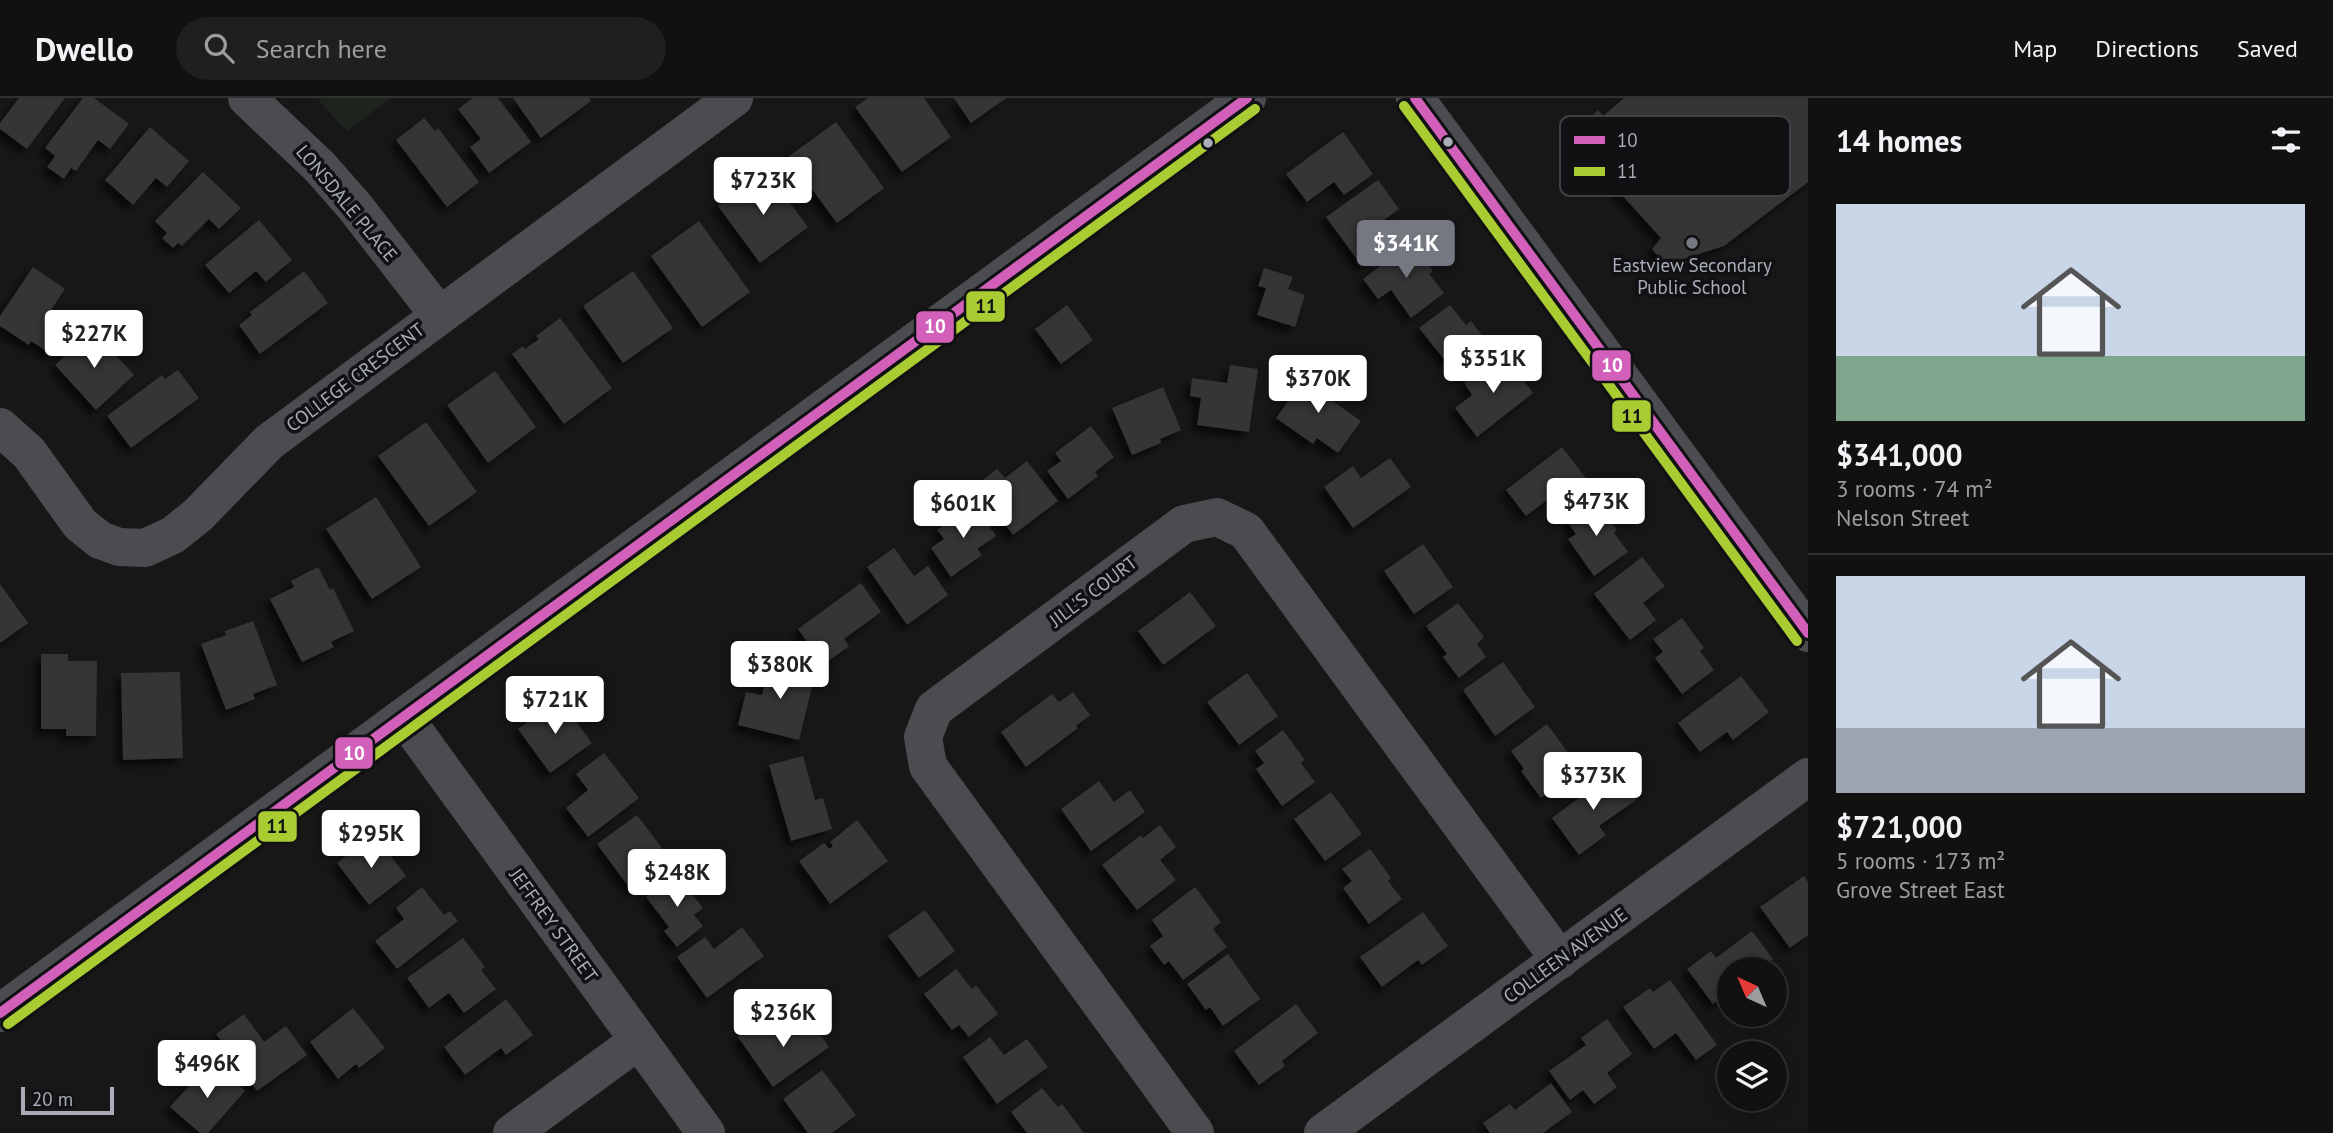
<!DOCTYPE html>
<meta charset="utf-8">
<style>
:root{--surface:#111;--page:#1e1f1f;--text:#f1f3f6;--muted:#9c9d9f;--line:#303131;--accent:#757880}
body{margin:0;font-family:"PT Sans",sans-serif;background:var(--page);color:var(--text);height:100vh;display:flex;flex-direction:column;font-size:26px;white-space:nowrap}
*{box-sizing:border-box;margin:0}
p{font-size:23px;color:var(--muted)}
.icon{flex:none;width:38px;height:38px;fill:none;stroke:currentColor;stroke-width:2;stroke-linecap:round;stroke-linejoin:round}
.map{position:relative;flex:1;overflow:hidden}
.details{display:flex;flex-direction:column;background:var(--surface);width:525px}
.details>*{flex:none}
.needle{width:46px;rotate:316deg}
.fabs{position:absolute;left:1717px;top:859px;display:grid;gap:14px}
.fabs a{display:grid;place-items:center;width:70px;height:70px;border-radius:50%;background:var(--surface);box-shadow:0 4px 18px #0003,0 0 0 2px var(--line);font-size:35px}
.scale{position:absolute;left:21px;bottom:18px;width:93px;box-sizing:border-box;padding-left:7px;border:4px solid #a8adb8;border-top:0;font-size:19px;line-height:24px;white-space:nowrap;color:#a8adb8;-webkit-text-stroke:5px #111113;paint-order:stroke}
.price{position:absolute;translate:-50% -60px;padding:0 16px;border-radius:7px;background:#fff;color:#222;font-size:23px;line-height:46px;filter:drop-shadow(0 2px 4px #0008)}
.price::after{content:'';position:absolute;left:50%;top:42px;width:21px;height:16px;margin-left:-10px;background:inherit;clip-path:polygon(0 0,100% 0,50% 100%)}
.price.selected{background:var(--accent);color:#fff}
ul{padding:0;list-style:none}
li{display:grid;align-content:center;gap:14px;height:371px;padding:0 28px}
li+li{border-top:2px solid var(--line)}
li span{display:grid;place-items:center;height:217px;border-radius:0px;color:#555}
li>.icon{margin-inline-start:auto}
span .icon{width:126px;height:126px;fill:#fffc;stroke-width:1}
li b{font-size:30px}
h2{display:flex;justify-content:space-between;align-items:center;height:84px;padding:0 28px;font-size:30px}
header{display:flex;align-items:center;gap:42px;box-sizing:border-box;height:98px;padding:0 35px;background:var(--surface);border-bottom:2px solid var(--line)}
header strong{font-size:33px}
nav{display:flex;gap:38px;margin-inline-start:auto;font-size:24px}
.search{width:490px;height:63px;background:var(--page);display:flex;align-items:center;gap:18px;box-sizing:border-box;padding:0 24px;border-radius:38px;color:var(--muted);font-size:26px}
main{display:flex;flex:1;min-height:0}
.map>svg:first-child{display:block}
</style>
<header>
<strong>Dwello</strong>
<div class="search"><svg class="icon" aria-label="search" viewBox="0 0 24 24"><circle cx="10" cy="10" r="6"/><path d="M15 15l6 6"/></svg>Search here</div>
<nav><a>Map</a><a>Directions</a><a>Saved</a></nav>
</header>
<main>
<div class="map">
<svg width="1808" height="1035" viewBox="0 0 1808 1035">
<defs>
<filter id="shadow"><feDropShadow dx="-6" dy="6" stdDeviation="3.5" flood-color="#0009"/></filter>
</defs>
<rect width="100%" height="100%" fill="#171717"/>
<polygon fill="#1d241e" points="320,0 391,0 347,33 318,2"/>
<g fill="#353536" filter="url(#shadow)">
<polygon points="19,0 65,0 27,51 0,31 0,25"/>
<polygon points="83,0 94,0 129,26 110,51 98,42 76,73 71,70 64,81 47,69 55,58 45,50"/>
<polygon points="473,0 498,0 531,44 489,75 470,49 481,41 458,11"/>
<polygon points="513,0 589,0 591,3 541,40"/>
<polygon points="868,0 924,0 951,39 902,74 855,9"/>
<polygon points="954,0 1006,0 971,25"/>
<polygon points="1624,0 1808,0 1808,84 1724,148 1665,167 1652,151 1661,140 1569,39 1598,12 1603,18"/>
<polygon points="424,20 435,33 438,30 479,84 447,109 396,42"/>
<polygon points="836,24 884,90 837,125 788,59"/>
<polygon points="150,29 189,63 167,89 156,80 133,107 105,82"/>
<polygon points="1343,34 1373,76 1344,97 1334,84 1307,104 1286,76"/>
<polygon points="766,73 808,129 760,165 718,108"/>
<polygon points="203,74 241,110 219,131 209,121 182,148 178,145 173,150 162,140 167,135 155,123"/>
<polygon points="1378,82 1399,111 1376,128 1389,146 1361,167 1326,119"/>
<polygon points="259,122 292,162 266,184 256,173 229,195 205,167"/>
<polygon points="699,123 750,194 702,229 651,158"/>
<polygon points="1412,144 1433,173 1429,176 1444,195 1411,220 1391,192 1378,201 1363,181"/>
<polygon points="33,169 65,191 51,212 71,226 51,256 31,243 29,247 0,228 0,218"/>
<polygon points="1264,170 1293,179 1288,191 1305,197 1295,229 1257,217 1266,190 1258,188"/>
<polygon points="304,173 328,205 260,256 239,227 252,217 250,214"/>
<polygon points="633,173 673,230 623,265 583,208"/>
<polygon points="1067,207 1093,242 1061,266 1035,231"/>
<polygon points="1450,207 1466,227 1471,223 1493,251 1464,273 1454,260 1447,265 1419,230"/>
<polygon points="560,220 612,290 564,326 512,256 523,248 525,251 539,241 536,238"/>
<polygon points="93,232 134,277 96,312 55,267"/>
<polygon points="1503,255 1533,295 1477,339 1455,310 1472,297 1464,285"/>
<polygon points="1230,267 1258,271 1249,334 1197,327 1201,300 1190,298 1192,280 1227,285"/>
<polygon points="178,272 199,300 131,350 107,318 162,277 165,281"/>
<polygon points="495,273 536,329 488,365 447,307"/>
<polygon points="1308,275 1333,293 1327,299 1361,323 1338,355 1317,340 1313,346 1276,320"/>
<polygon points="1163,289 1181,332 1160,341 1161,345 1132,357 1112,310"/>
<polygon points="426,324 477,394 429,428 378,358"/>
<polygon points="1091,328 1114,359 1095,374 1098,378 1068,401 1047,373 1061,363 1055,355"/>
<polygon points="1562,349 1592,388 1564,409 1555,396 1526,418 1506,392"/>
<polygon points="1390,360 1411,389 1353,430 1324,389 1353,368 1361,380"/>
<polygon points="1027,363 1058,403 1013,437 976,387 997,371 1005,380"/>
<polygon points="376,399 421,469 372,501 326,431"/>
<polygon points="1595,402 1617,432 1614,435 1628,454 1594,478 1568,441 1576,436 1567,423"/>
<polygon points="974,406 996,438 977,451 982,457 951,479 931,450 944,441 937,432"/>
<polygon points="1423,446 1453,489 1414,516 1384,473"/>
<polygon points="894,450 914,478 928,468 948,497 907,527 867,469"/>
<polygon points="1642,459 1665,488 1643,505 1656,522 1630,542 1594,496"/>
<polygon points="318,469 330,492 333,490 354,533 331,544 334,549 302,564 270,501 294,489 291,483"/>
<polygon points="861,485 881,514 844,541 849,548 823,567 798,531"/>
<polygon points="0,486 28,525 0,545"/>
<polygon points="1190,494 1216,528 1163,567 1138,533"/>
<polygon points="1458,505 1484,539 1477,546 1486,559 1459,580 1443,559 1447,556 1426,528"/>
<polygon points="1682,520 1704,550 1700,553 1714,572 1682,596 1655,560 1663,554 1653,541"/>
<polygon points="253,523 277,587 253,596 255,601 226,612 201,546 226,537 225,533"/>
<polygon points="41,556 68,556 68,563 97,563 96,638 66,638 66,631 41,631"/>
<polygon points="771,562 816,573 799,642 738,627 746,594 762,597"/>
<polygon points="1503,564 1535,609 1495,638 1463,592"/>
<polygon points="180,574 183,660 123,662 121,575"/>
<polygon points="1247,575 1278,618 1239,647 1207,604"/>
<polygon points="1741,578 1769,614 1733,642 1727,634 1700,654 1678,625"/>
<polygon points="1073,594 1090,617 1076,628 1078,630 1026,669 1001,634 1052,596 1059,604"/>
<polygon points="559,601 592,645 550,675 518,631"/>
<polygon points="1547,626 1580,671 1541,700 1521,673 1524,671 1511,653"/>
<polygon points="1283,632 1305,662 1301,665 1315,684 1282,708 1256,671 1264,665 1255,653"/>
<polygon points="604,655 639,700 588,739 566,710 588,692 576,676"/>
<polygon points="803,658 815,702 823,700 832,731 791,743 769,667"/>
<polygon points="1615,673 1636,702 1599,728 1606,737 1579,757 1552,720"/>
<polygon points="1099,683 1114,704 1130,692 1145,714 1091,753 1061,711"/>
<polygon points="1331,694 1362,736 1325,763 1294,721"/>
<polygon points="637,717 671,762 631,792 597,746"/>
<polygon points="857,722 888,763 830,806 799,763 824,745 829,751 833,748 830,744"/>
<polygon points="1160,727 1176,749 1160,762 1176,782 1137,812 1102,767 1141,737 1143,740"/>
<polygon points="374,736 406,778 369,807 337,765"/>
<polygon points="1370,751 1391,780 1388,783 1402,801 1369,826 1343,790 1352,783 1342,771"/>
<polygon points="676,775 703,810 694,817 703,828 677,849 664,833 669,829 646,799"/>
<polygon points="1804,778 1808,784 1808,837 1790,850 1760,809"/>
<polygon points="422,789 444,817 450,813 458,823 397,871 375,843 404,821 396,810"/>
<polygon points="1195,789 1221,824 1213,831 1227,849 1183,882 1169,863 1164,867 1150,848 1163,838 1152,822"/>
<polygon points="925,812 955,853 919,880 888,838"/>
<polygon points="1423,814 1448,848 1422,867 1418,862 1382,889 1360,859"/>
<polygon points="742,829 764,858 707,900 677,859 705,839 714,851"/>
<polygon points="1752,833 1773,861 1759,872 1729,872 1729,894 1713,906 1687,871 1711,853 1716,860"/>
<polygon points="463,840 485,869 481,872 496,891 464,915 449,895 429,910 407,880"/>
<polygon points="1228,856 1260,901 1223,928 1210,909 1206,912 1187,886"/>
<polygon points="956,871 972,891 976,887 998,916 969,939 959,927 952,932 924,896"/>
<polygon points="1670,882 1717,947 1696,962 1676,935 1654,951 1623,909 1650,890 1653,894"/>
<polygon points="506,901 533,937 506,957 501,950 465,977 444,949"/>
<polygon points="1296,906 1318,935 1282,963 1285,968 1259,987 1234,953"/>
<polygon points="353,910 385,950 359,970 356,966 338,981 310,944"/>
<polygon points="244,916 264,944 286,928 307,957 257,993 216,936"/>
<polygon points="765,920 780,941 809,920 829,949 773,989 738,939"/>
<polygon points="1607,921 1632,956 1607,975 1617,989 1594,1006 1583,992 1570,1002 1549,973 1586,947 1581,940"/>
<polygon points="990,939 1004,957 1027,941 1048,969 997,1006 963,959"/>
<polygon points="219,970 245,993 208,1035 200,1035 170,1009 201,974 209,981"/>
<polygon points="822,972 856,1017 832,1035 808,1035 783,1001"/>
<polygon points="1551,985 1572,1014 1543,1035 1490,1035 1483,1025 1510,1006 1515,1012"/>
<polygon points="1042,990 1058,1009 1062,1006 1084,1035 1027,1035 1011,1014"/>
</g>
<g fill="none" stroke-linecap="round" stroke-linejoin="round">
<g stroke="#4b4c50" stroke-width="38">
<polyline points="247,0 320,69 355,109 439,217"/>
<polyline points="1415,0 1808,535"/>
<polyline points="0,329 29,355 80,426 100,442 119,449 145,450 173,437 198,417 269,344 734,0"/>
<polyline points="404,619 706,1035"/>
<polyline points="0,915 1247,0"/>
<polyline points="512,1035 638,943"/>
<polyline points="1195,1035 928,668 923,639 934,611 1184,426 1217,419 1246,433 1560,862"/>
<polyline points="1323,1035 1808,679"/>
</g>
<defs>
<g id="bus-1">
<polyline points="1415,0 1808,535"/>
<polyline points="0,915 1247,0"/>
</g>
<g id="bus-2">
<polyline points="1404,8 1797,543"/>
<polyline points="8,926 1255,11"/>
</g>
</defs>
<use href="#bus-1" stroke="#111113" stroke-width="16"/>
<use href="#bus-2" stroke="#111113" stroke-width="16"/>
<use href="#bus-1" stroke="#d260ba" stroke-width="10"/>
<use href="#bus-2" stroke="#ac3" stroke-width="10"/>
</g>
<g fill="#a8adb8" stroke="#111113" stroke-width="2.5">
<circle cx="1448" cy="44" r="6"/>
<circle cx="1208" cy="45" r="6"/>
</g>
<circle fill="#757880" stroke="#111113" stroke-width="2.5" cx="1692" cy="145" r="7"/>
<g text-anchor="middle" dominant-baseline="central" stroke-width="7" stroke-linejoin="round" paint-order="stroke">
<g font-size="19" fill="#a8adb8" stroke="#111113">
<text transform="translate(347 105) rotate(50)">LONSDALE PLACE</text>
<text transform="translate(355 279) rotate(-37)">COLLEGE CRESCENT</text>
<text transform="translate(1093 493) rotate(-37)">JILL'S COURT</text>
<text transform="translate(554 827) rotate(54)">JEFFREY STREET</text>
<text transform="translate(1565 857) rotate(-36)">COLLEEN AVENUE</text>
</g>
<g font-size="19" fill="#a8adb8" stroke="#111113">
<text x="1692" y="167">Eastview Secondary<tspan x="1692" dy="22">Public School</tspan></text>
</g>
</g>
<rect x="1560" y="18" width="230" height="80" rx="10" fill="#111113" stroke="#3e4045" stroke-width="2"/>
<rect x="1574" y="38" width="31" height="8" fill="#d260ba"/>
<rect x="1574" y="69" width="31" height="9" fill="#ac3"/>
<g font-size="19" fill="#a8adb8">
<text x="1617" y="49">10</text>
<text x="1617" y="80">11</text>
</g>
<g stroke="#111113" stroke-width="2.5">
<rect x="965" y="192" width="41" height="33" rx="7" fill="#ac3"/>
<rect x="915" y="212" width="40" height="34" rx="7" fill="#d260ba"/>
<rect x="1591" y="251" width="41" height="33" rx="7" fill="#d260ba"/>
<rect x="1611" y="301" width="41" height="34" rx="7" fill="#ac3"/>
<rect x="334" y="638" width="40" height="34" rx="7" fill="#d260ba"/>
<rect x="257" y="712" width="41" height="33" rx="7" fill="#ac3"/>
</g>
<g font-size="19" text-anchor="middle" font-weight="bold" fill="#fff">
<text x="935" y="235">10</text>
<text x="1612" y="274">10</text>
<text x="354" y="662">10</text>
</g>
<g font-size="19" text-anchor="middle" font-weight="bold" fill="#111">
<text x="986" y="215">11</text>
<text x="1632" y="325">11</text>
<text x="277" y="735">11</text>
</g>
</svg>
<div class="fabs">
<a><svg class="needle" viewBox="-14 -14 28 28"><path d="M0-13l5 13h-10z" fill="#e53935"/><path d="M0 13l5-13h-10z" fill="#9c9d9f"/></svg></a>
<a><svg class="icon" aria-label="layers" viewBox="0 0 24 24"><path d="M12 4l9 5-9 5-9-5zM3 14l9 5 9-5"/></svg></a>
</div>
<div class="scale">20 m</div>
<b class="price" style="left:763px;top:119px">$723K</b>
<b class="price selected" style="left:1406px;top:182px">$341K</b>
<b class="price" style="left:94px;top:272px">$227K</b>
<b class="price" style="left:1493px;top:297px">$351K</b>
<b class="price" style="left:1318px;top:317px">$370K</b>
<b class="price" style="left:1596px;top:440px">$473K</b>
<b class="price" style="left:963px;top:442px">$601K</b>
<b class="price" style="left:780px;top:603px">$380K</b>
<b class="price" style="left:555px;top:638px">$721K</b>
<b class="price" style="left:1593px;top:714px">$373K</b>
<b class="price" style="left:371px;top:772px">$295K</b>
<b class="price" style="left:677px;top:811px">$248K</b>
<b class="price" style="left:783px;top:951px">$236K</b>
<b class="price" style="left:207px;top:1002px">$496K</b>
</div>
<section class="details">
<h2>14 homes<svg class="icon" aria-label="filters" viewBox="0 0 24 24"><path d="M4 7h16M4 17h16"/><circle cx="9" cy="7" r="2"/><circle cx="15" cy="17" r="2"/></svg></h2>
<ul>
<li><span style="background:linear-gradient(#c9d6e8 70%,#7fa58c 0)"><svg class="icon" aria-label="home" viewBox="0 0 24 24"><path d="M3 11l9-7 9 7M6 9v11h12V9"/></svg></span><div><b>$341,000</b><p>3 rooms · 74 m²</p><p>Nelson Street</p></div></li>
<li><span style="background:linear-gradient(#c9d6e8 70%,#9aa5b1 0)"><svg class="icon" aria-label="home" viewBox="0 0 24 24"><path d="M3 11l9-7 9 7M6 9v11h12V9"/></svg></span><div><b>$721,000</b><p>5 rooms · 173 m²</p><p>Grove Street East</p></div></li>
</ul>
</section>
</main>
